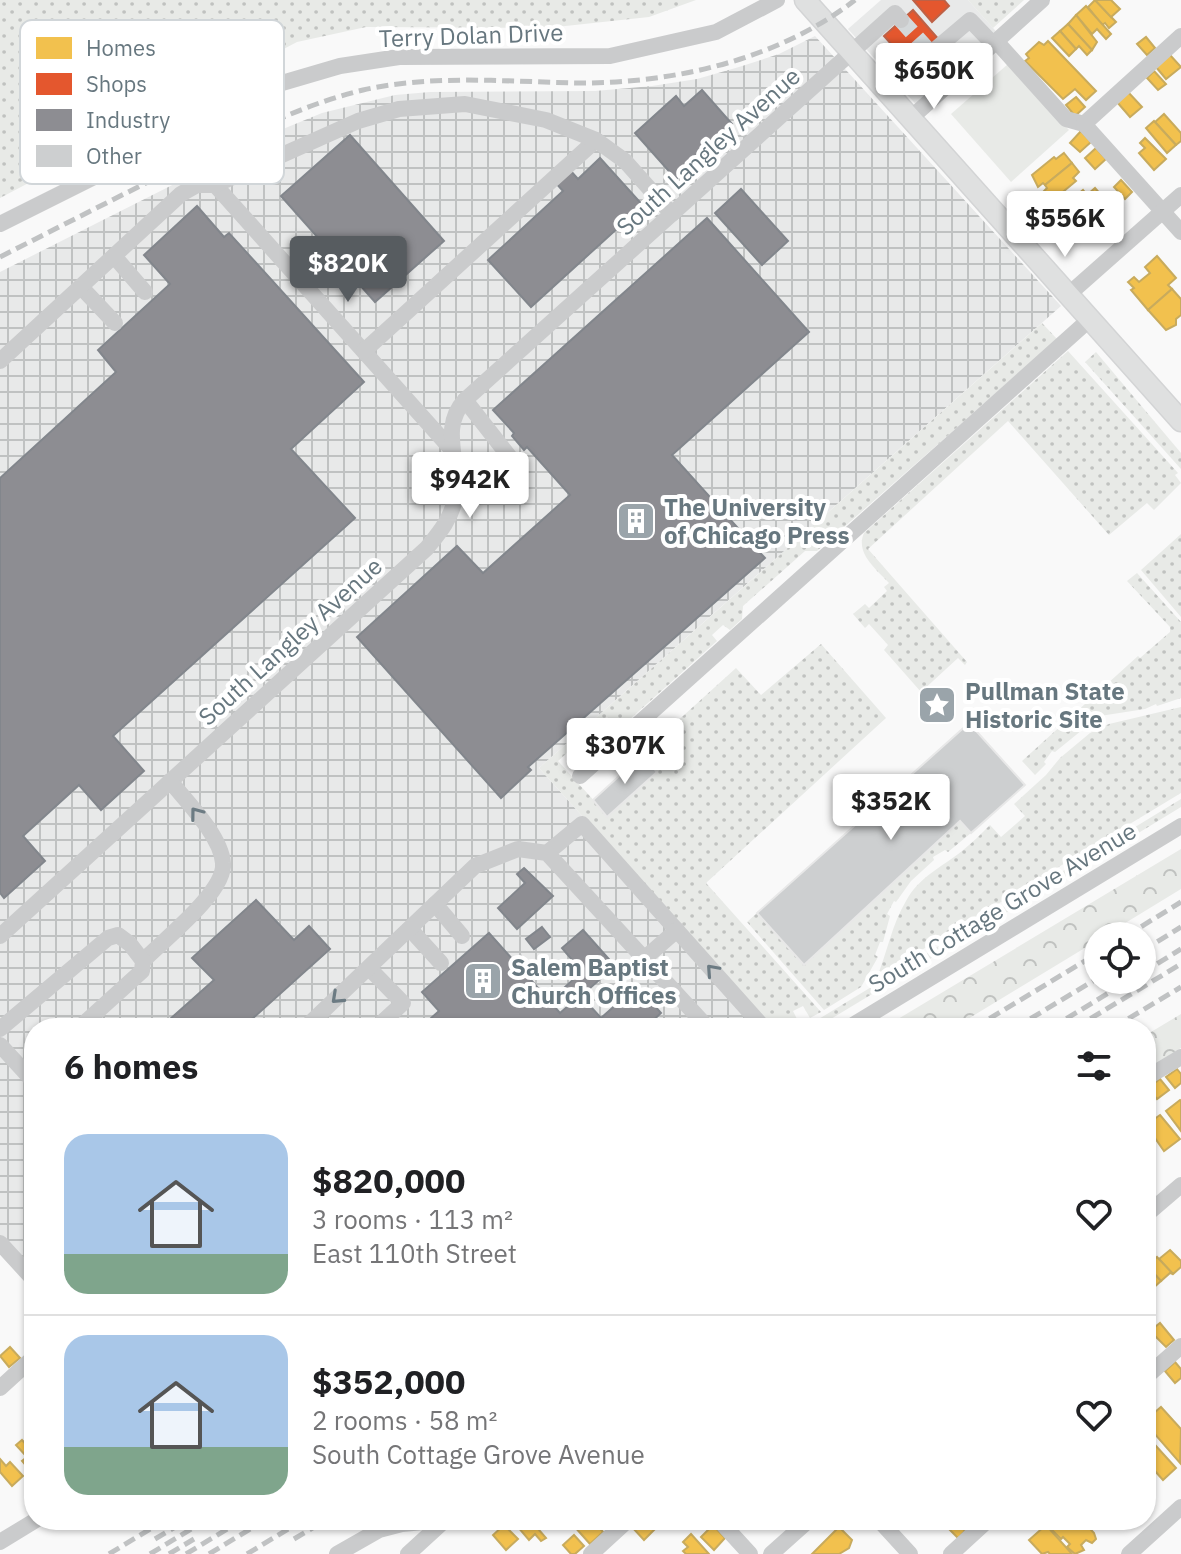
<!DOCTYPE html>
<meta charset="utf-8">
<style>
:root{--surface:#fff;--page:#f2f2f2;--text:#202124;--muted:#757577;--line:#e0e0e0;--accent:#575c60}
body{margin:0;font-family:"IBM Plex Sans",sans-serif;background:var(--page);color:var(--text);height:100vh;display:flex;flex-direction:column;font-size:30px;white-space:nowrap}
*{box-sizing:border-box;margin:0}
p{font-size:26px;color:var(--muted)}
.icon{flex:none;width:44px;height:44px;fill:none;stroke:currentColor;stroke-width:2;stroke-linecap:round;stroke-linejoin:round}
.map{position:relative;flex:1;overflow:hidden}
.sheet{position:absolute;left:24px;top:1018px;width:1132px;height:512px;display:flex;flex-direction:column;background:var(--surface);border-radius:32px;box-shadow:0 2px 6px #0004}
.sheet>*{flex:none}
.buttons{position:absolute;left:1084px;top:922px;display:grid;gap:16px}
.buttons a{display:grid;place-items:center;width:72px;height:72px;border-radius:50%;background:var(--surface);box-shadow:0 2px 6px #0004;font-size:40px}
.price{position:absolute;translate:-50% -68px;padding:0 18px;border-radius:8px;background:#fff;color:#222;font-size:26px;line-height:52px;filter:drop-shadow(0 2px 4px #0008)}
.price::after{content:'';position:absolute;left:50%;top:48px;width:24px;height:18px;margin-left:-12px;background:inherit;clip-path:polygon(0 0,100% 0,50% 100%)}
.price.selected{background:var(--accent);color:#fff}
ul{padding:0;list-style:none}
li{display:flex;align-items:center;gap:24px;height:200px;padding:0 40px}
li+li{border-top:2px solid var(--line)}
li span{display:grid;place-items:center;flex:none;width:224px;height:160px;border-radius:24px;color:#555}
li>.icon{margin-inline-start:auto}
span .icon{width:96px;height:96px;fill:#fffc;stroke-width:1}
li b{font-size:34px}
h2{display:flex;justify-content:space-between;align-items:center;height:96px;padding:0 40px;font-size:34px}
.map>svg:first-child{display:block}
</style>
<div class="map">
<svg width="1181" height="1554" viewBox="0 0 1181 1554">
<defs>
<pattern id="industrial-grid" width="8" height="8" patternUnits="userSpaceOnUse" patternTransform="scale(2)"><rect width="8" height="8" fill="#e8e9e9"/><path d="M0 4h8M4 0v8" fill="none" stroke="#c0c2c2"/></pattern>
<pattern id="grass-dots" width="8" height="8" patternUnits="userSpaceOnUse" patternTransform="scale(2)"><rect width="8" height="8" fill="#e8eae7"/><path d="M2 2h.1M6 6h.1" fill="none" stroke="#c0c2c0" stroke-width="1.8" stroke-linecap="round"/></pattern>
<pattern id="forest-crowns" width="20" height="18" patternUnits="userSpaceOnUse" patternTransform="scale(2)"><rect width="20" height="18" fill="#e8eae7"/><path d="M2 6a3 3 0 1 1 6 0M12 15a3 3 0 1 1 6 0" fill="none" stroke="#c0c2c0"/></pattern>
</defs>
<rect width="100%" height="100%" fill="#f9f9f9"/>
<polygon fill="#e8e9e9" points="881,0 968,0 1002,38 922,111 848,29"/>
<polygon fill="url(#industrial-grid)" points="815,36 1061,306 539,768 773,1028 34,1028 34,1286 0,1249 0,272 283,129 322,113 395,95 430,92 595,91 652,86 697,79 739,67 779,54"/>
<g fill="url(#grass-dots)">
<polygon points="0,0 696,0 649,17 547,28 366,27 297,42 0,198"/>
<polygon points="968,0 1024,0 993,28"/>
<polygon points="1042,323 1057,339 817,551 805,551 743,606 742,619 730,630 723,625 712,635 717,641 619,729 607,717 558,761 608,816 657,772 641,754 736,668 761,695 821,644 886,718 706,883 821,1012 810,1018 803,1006 793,1011 799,1023 792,1028 773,1028 539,768"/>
<path d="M1068 351 1178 473 1175 475 1181 483 1154 510 1147 503 1109 535 1008 421 868 549 967 662 965 665 958 658 921 692 884 650 888 645 869 624 865 628 853 614 865 604 869 608 887 591 884 587 889 583C876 569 855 553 864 533Z"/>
<polygon points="1096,352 1181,453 1181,469 1085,362"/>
<polygon points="1181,534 1181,617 1141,570"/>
<polygon points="1137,573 1181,622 1181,698 1157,706 1156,704 1145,709 1100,716 1101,720 1087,726 1055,752 1052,751 1044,762 1046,764 1035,775 1022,761 1138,656 1140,658 1170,632 1170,627 1127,581"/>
<path d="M1181 707V793L877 977C887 953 892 924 906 901 919 877 942 867 962 851 972 843 981 834 990 825L1001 837 1025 816 1014 804 1046 775 1060 758 1090 733 1109 724Z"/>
<polygon points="1181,799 1181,807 1040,893 1037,889 1028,895 1027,893"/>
<polygon points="960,821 971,833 948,852 945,850 933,857 934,860 911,881 896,902 894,901 887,914 890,916 883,942 880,942 875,955 878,957 861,987 824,1010 747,922 757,913 804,965"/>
<polygon points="1011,902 1014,908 816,1028 804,1028"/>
</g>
<g fill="url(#forest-crowns)">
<polygon points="1181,849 1181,889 1104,936 1098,936 1098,940 953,1028 883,1028"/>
<polygon points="1181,1014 1181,1048 1146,1069 1146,1035"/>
</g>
<polygon fill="#e8eae7" points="1008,64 1069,130 1011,182 951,114"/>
<g fill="#f2c14e" stroke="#c8ab5d" stroke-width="2">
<polygon points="1095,0 1116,22 1109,28 1105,23 1102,25 1088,7"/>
<polygon points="1095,0 1111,0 1120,9 1111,17"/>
<polygon points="1086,6 1111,34 1106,39 1097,29 1092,34 1076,15"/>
<polygon points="1076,15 1097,42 1092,50 1068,24"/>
<polygon points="1068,24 1092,50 1087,55 1079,46 1076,49 1060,31"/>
<polygon points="1060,31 1076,49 1069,56 1052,38"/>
<polygon points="1146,37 1155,48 1147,55 1137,44"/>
<polygon points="1048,41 1096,91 1086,100 1075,89 1063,99 1025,61 1029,58 1026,54 1039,42 1044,45"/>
<polygon points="1170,55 1181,67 1166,79 1156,67"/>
<polygon points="1154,71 1166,84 1158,90 1147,78"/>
<polygon points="1128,92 1142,107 1130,117 1117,102"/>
<polygon points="1076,97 1085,107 1075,116 1066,105"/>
<polygon points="1164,114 1181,133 1181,141 1176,145 1155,122"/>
<polygon points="1154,121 1176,145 1167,153 1146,128"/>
<polygon points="1081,131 1091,142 1080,152 1070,143"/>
<polygon points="1145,138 1166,159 1154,170 1139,153 1145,148 1140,143"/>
<polygon points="1096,148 1106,159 1095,169 1085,158"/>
<polygon points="1064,153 1072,163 1045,185 1043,183 1038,187 1032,175 1054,157 1056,159"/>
<polygon points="1072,163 1079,172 1073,178 1076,181 1052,201 1044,191 1047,188 1045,185"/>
<polygon points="1121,180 1132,192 1125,199 1114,187"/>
<polygon points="1095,188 1101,195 1075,218 1074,216 1069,221 1062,208 1083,190 1087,195"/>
<polygon points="1101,195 1115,211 1107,218 1104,215 1079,233 1074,226 1079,222 1075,218"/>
<polygon points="1157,256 1176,278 1168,285 1172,289 1148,310 1131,290 1134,288 1128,282 1134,277 1139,282 1150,273 1145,267"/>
<polygon points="1172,289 1181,299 1181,315 1176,319 1176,325 1166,330 1148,310"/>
<polygon points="1177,1069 1181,1074 1181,1083 1175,1088 1166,1077"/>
<polygon points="1160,1079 1169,1090 1157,1099 1148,1088"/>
<polygon points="1180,1100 1181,1101 1181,1131 1166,1111"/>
<polygon points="1160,1115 1180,1139 1164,1151 1146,1125"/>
<polygon points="1170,1250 1181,1261 1181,1267 1173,1274 1159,1259"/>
<polygon points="1157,1257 1173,1274 1170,1273 1161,1281 1147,1266"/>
<polygon points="1147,1266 1161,1281 1151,1290 1146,1284"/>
<polygon points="1160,1323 1174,1340 1166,1347 1150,1331"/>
<polygon points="10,1347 20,1358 9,1367 0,1356"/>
<polygon points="1175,1362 1181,1369 1181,1378 1175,1383 1165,1371"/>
<polygon points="1161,1407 1181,1429 1180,1463 1146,1424 1146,1420"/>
<polygon points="1146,1435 1176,1468 1163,1480 1146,1461"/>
<polygon points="22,1440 34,1453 34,1475 22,1461 27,1457 16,1445"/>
<polygon points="0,1459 6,1466 10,1462 23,1476 12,1486 0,1472"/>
<polygon points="512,1520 535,1520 542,1528 539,1530 546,1538 541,1541 535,1534 529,1540"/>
<polygon points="581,1520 593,1520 603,1532 590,1544 574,1526"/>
<polygon points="640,1520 648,1520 656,1528 644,1540 632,1527"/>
<polygon points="952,1520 955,1520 965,1531 958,1538 946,1526"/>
<polygon points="1052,1520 1082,1520 1094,1533 1096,1539 1092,1543 1086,1540 1081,1545 1084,1550 1075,1554 1067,1547 1070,1544 1063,1537 1061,1539 1047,1525"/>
<polygon points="504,1525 518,1539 506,1550 493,1535"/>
<polygon points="713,1525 725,1538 714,1550 701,1537"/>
<polygon points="1046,1525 1072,1554 1050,1554 1048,1552 1042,1554 1029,1540"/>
<polygon points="839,1527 852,1540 849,1548 839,1554 812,1554"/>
<polygon points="691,1534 709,1554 686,1554 683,1551 688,1547 683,1542"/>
<polygon points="574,1535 584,1546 575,1554 571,1554 563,1545"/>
</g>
<g fill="#e4572e" stroke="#be6146" stroke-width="2">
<polygon points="913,0 944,0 949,6 932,22"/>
<polygon points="913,10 940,41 911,66 884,36"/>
</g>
<g fill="#8d8d92" stroke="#82868c" stroke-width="2">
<polygon points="702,90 732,124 715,139 717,142 676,179 635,133 676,96 684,106"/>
<polygon points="350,135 444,241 375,302 281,196"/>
<polygon points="600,158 647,210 635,221 631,216 531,307 488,260 563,191 555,182 569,169 578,179"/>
<polygon points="741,189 788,241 762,265 715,213"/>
<polygon points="197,206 224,237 229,233 364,382 291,449 355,518 113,736 144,771 101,810 79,785 23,836 45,861 4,898 0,893 0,478 116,372 98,350 170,284 144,255"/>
<polygon points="707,218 809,332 672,455 765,558 528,767 531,770 501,798 357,637 457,546 483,573 570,495 527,447 524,450 512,436 514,433 493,410"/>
<polygon points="524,868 553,896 517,929 498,908 525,883 517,874"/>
<polygon points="256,900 294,940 309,926 330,949 242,1028 160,1028 214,980 192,958"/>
<polygon points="542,927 550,937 534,949 526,939"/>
<polygon points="583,930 615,966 581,996 601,1018 637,986 661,1013 645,1028 420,1028 439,1011 422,992 489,933 515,962 521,956 530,967 524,972 560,1013 576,999 565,987 576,977 567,966 573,961 562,948"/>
</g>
<g fill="#cdcfd0" stroke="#e8e8e8" stroke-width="2">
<polygon points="969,723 1025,785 971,833 960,821 804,965 757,913"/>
<polygon points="642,755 657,772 607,817 593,800"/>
</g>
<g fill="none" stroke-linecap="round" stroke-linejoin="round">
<polyline stroke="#d4d8da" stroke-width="16" stroke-dasharray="16 8" stroke-linecap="butt" points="901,20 929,51"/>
<defs>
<polyline id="major" points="805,0 1181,421"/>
</defs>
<use href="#major" stroke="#d3d4d5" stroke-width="23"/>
<g stroke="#cacbcc" stroke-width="16">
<polyline points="996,41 1066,119 1084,124 1181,232"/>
<polyline points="929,51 954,80"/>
<polyline points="886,91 970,20 993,44"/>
<polyline points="911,118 1042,0"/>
<polyline points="1084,124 1181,36"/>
<polyline points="215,185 452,450"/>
<polyline points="0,224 282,83 340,66 399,57 610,56 716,32 777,0"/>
<polyline points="114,256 145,292"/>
<polyline points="81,287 115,323"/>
<polyline points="1068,295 1181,195"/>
<polyline points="364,351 596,140"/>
<polyline points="0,361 181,194 197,185 215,185 358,121 399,109 465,104 546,120 596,140 625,161 672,214"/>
<polyline points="457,482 495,489 505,481 512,460 465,400"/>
<polyline points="580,776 1090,319"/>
<polyline points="547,853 582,824 764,1028"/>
<polyline points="435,904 462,936"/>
<polyline points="410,929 441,963"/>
<path d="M0 936 427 548C439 533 451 519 455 499 462 464 438 429 465 400L895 13 901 20"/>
<polyline points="645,958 677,930"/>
<path d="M143 961C162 941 226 892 223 863 221 836 187 802 170 781"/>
<polyline points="369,968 403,1003 376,1028"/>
<polyline points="305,1028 475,866 518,849 547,853 708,1028"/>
<polyline points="848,1028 1181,826"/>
<polyline points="0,1029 108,938 118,935 130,944 143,961 142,971 79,1028"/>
<polyline points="0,1045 34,1082"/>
<polyline points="1146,1078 1181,1057"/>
<polyline points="1146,1215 1181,1185"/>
<polyline points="0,1243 34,1280"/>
<polyline points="1146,1377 1181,1346"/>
<polyline points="0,1388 34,1357"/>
<polyline points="719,1520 750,1554"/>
<polyline points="879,1520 910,1554"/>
<polyline points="0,1542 36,1520"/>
<polyline points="337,1554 379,1530 402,1524 445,1520"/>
<polyline points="408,1554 445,1520"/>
<polyline points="591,1554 628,1520"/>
<polyline points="771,1554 809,1520"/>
<polyline points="951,1554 988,1520"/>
<polyline points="1129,1554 1181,1507"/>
</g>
<use href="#major" stroke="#dfe0e0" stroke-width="20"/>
<g stroke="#c0c2c3" stroke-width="5" stroke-dasharray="12 6" stroke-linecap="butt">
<path d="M0 257C67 223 133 189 201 156 254 130 305 104 363 90 434 74 509 82 581 83 676 83 779 59 855 0"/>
<polyline points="1126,936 1181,902"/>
<polyline points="1142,951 1181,927"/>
<polyline points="1142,973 1181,949"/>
<polyline points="974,1028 1098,953"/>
<polyline points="1015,1028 1098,978"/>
<polyline points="1051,1028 1130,980"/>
<polyline points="1075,1028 1181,964"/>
<polyline points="1113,1028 1181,987"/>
<polyline points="155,1539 187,1520"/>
<polyline points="294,1539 326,1520"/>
<polyline points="109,1554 165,1520"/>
<polyline points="150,1554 206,1520"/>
<polyline points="169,1554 194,1539"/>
<polyline points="186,1554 242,1520"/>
<polyline points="209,1554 265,1520"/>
<polyline points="247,1554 303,1520"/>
</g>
</g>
<defs><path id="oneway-chevron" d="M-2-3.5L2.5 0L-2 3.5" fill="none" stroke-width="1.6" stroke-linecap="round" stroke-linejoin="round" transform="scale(2)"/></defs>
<g stroke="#6c7b83">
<use href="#oneway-chevron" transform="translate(196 813) rotate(-127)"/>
<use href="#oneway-chevron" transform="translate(712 970) rotate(-132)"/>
<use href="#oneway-chevron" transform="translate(337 998) rotate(137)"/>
</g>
<defs>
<symbol id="building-square" viewBox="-11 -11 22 22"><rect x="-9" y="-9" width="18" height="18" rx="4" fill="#9aa4aa" stroke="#fff"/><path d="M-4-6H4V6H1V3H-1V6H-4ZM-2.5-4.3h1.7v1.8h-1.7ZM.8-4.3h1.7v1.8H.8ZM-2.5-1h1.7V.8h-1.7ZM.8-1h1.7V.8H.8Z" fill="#fff"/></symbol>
<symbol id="sight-square" viewBox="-11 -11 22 22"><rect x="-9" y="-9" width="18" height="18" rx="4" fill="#9aa4aa" stroke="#fff"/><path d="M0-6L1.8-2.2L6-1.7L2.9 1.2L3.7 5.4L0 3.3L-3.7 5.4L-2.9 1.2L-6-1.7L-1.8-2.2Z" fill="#fff"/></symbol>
</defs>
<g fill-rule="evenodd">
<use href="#building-square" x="614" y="499" width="44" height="44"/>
<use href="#sight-square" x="915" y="683" width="44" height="44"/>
<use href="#building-square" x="461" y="959" width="44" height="44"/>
</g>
<g text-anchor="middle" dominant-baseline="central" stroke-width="8" stroke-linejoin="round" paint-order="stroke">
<g font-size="24" fill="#67777f" stroke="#fff">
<text transform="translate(471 35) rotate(-2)">Terry Dolan Drive</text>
<text transform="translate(708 151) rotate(-42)">South Langley Avenue</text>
<text transform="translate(290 641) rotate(-42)">South Langley Avenue</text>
<text transform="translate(1002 907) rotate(-31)">South Cottage Grove Avenue</text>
</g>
<g font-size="24" font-weight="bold" fill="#67777f" stroke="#fff" text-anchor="start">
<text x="664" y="507">The University<tspan x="664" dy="28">of Chicago Press</tspan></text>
<text x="965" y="691">Pullman State<tspan x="965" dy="28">Historic Site</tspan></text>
<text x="511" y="967">Salem Baptist<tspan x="511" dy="28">Church Offices</tspan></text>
</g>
</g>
<rect x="20" y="20" width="264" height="164" rx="12" fill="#fff" stroke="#d1d6d9" stroke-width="2"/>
<rect x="36" y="37" width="36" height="22" fill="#f2c14e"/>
<rect x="36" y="73" width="36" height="22" fill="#e4572e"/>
<rect x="36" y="109" width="36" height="22" fill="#8d8d92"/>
<rect x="36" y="145" width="36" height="22" fill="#cdcfd0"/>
<g font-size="22" fill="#67777f">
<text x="86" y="56">Homes</text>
<text x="86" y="92">Shops</text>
<text x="86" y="128">Industry</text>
<text x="86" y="164">Other</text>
</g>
</svg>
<div class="buttons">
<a><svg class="icon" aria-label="locate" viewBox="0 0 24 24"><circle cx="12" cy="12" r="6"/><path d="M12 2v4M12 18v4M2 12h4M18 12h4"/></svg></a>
</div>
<b class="price" style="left:934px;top:111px">$650K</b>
<b class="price" style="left:1065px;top:259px">$556K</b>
<b class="price selected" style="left:348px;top:304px">$820K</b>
<b class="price" style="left:470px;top:520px">$942K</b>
<b class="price" style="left:625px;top:786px">$307K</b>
<b class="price" style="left:891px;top:842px">$352K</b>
<section class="sheet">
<h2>6 homes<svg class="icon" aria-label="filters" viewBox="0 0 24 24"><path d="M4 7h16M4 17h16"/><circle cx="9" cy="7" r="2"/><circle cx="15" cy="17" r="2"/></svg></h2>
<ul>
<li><span style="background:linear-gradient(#a9c7e8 75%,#7fa58c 0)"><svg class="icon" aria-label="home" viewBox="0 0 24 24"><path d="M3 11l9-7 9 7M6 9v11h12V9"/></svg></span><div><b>$820,000</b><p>3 rooms · 113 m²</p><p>East 110th Street</p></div><svg class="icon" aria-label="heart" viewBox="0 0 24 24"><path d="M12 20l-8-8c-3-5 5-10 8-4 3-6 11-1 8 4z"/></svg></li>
<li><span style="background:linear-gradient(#a9c7e8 70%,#7fa58c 0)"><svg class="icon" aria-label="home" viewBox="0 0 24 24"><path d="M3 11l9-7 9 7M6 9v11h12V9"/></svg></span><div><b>$352,000</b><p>2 rooms · 58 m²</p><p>South Cottage Grove Avenue</p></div><svg class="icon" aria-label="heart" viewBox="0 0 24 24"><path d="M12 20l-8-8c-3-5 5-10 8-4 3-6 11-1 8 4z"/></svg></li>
</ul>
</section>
</div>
